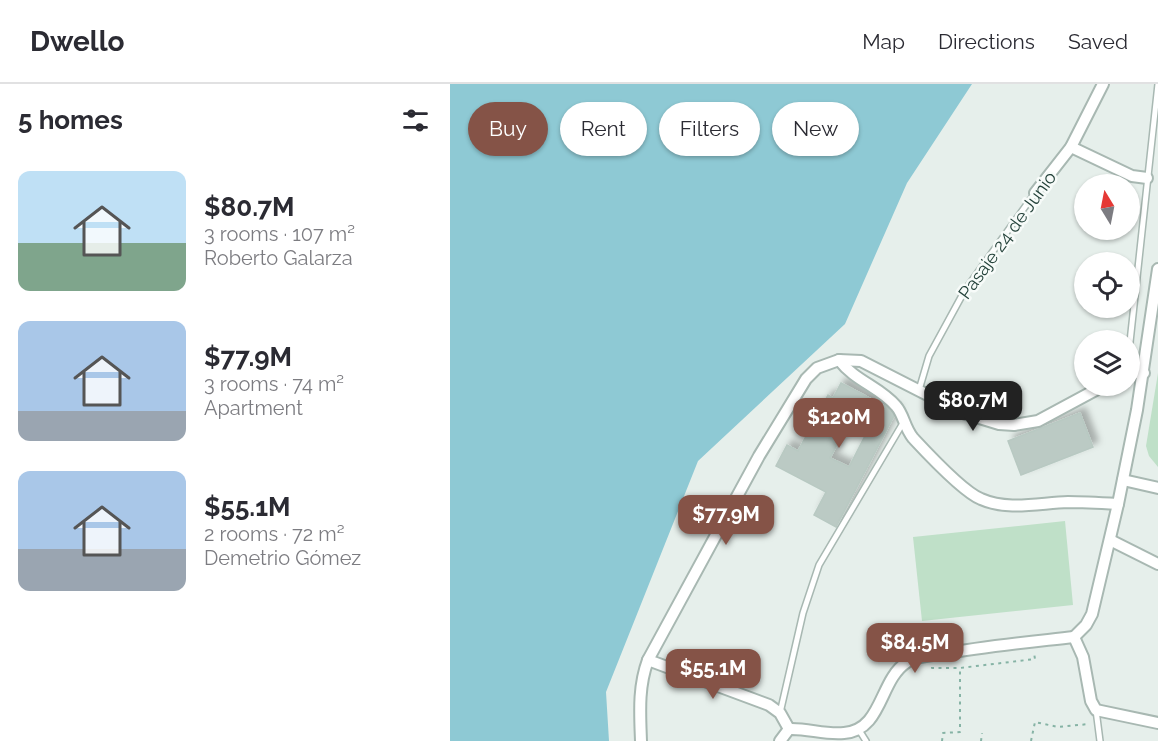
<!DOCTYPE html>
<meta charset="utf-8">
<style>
:root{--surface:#fff;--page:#f2f2f3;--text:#2b2b33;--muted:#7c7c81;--line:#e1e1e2;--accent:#855347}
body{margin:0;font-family:Raleway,sans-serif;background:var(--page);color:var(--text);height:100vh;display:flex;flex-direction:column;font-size:22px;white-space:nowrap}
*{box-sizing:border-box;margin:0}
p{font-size:20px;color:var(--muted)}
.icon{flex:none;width:33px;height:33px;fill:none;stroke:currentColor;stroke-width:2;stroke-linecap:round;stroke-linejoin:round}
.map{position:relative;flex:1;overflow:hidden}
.sheet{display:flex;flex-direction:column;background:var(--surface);width:450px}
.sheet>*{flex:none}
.top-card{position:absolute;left:18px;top:18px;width:570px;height:54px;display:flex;gap:12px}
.needle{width:39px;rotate:350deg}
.tools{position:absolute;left:624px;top:90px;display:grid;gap:12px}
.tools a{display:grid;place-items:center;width:66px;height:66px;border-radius:50%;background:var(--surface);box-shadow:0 2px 4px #0004;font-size:30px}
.price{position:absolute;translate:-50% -51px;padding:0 14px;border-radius:12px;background:var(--accent);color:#fff;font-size:20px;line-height:39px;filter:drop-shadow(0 2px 3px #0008)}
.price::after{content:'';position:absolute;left:50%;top:36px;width:18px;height:14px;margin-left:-9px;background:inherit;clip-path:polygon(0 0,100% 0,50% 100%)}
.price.on{background:#222;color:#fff}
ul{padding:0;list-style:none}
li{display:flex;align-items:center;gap:18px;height:150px;padding:0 18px}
li span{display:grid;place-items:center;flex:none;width:168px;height:120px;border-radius:12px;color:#555}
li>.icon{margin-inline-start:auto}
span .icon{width:72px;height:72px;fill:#fffc;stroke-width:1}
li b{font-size:26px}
h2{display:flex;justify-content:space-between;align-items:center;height:72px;padding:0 18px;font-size:26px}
.tag{padding:0 21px;border-radius:27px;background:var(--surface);box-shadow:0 2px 4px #0004;font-size:21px;line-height:54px}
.tag.on{background:var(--accent);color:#fff}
header{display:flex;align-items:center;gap:36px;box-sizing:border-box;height:84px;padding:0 30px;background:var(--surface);border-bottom:2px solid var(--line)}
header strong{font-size:28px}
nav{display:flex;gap:33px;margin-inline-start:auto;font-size:21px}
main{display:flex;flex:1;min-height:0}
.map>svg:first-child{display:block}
</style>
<header>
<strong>Dwello</strong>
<nav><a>Map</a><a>Directions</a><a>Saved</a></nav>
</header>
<main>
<section class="sheet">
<h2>5 homes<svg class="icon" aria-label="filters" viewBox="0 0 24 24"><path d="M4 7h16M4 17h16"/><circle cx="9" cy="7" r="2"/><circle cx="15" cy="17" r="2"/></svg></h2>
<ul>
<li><span style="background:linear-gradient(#bfe0f5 60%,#7fa58c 0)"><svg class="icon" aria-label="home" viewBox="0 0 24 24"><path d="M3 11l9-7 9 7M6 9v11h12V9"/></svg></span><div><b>$80.7M</b><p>3 rooms · 107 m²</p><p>Roberto Galarza</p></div></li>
<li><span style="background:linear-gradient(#a9c7e8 75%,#9aa5b1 0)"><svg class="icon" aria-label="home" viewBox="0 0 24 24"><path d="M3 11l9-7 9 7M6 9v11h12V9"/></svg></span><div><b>$77.9M</b><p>3 rooms · 74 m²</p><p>Apartment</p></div></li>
<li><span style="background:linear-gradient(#a9c7e8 65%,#9aa5b1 0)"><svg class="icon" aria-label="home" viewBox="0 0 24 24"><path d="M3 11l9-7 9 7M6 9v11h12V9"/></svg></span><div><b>$55.1M</b><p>2 rooms · 72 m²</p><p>Demetrio Gómez</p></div></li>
</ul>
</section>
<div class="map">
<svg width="708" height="657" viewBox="0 0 708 657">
<defs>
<filter id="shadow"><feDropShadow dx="5.5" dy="-5.5" stdDeviation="3" flood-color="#0004"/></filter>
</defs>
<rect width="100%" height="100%" fill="#e6efeb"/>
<g fill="#bfe0c8">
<polygon points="708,289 708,383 699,372 696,362"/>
<polygon points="615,437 623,521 472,537 463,453"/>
</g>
<polygon fill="#8ec9d4" points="0,0 522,0 457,99 395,240 248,377 156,608 159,657 0,657"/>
<g fill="#bbcac4" stroke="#b8c9c2" stroke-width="1.5" fill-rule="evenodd" filter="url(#shadow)">
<path d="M391 299 446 328 386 443 364 431 376 408 326 382 337 361 348 367 378 311 383 314ZM392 322 413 333 411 338 420 342 399 383 380 374 399 338 387 332Z"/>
<polygon points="630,329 643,363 571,391 558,357"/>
</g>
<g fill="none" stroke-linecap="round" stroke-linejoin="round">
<defs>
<g id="service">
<polyline points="680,258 708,0"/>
<polyline points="469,306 479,272 515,206 585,109"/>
<polyline points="646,626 650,657"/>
<polyline points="330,629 353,529 369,481 453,339"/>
<polyline points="409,646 416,657"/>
</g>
<g id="minor">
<polyline points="621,63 682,92 697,94"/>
<polyline points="585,109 621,63 653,0"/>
<path d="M389 276C405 297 430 303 446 322 454 331 454 343 463 354 477 369 513 408 531 415 558 427 589 419 618 418 634 418 651 419 668 420"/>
<polyline points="680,289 694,289"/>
<polyline points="673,396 708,404"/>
<polyline points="660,456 708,480"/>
<polyline points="624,553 636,541 642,530 668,420 687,326 708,185"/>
<polyline points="624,553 633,573 641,617 646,626 708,639"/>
<polyline points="198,576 319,621 330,629 339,645"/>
<path d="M191 657C190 629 188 603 198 576L309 372 356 295 367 284 389 276 411 277 513 329 549 340 564 341 588 337 653 302"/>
<path d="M330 657 339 645C357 644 375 651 394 649 433 646 429 596 457 578 467 572 481 571 493 570 536 562 580 558 624 553"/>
</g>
</defs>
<use href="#service" stroke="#a8b8b2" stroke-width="8"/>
<use href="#minor" stroke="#a8b8b2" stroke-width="14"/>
<g stroke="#86b3a5" stroke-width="2" stroke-dasharray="3 4.5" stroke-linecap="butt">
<polyline points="482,583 482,584 510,584 585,575 584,569"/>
<polyline points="492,657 493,649 510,648 510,584"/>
<polyline points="531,657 532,649"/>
<polyline points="581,657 585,638 608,643 639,640"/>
</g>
<use href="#service" stroke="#fff" stroke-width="5"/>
<use href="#minor" stroke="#fff" stroke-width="10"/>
</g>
<g text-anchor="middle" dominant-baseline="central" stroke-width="5" stroke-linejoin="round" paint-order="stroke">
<g font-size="18" fill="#24423a" stroke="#f7fbf9">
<text transform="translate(557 151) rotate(-54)">Pasaje 24 de Junio</text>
</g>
</g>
</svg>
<div class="tools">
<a><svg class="needle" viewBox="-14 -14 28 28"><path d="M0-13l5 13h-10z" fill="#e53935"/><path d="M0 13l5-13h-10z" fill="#7c7c81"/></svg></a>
<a><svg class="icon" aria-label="locate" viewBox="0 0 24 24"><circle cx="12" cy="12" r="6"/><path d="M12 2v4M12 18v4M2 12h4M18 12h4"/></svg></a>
<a><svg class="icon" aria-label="layers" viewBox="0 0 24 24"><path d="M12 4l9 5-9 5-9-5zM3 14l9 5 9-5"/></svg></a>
</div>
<b class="price on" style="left:523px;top:348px">$80.7M</b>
<b class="price" style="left:389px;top:365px">$120M</b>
<b class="price" style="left:276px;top:462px">$77.9M</b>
<b class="price" style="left:465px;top:590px">$84.5M</b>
<b class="price" style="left:263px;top:616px">$55.1M</b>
<div class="top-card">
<a class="tag on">Buy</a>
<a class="tag">Rent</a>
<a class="tag">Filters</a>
<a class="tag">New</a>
</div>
</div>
</main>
